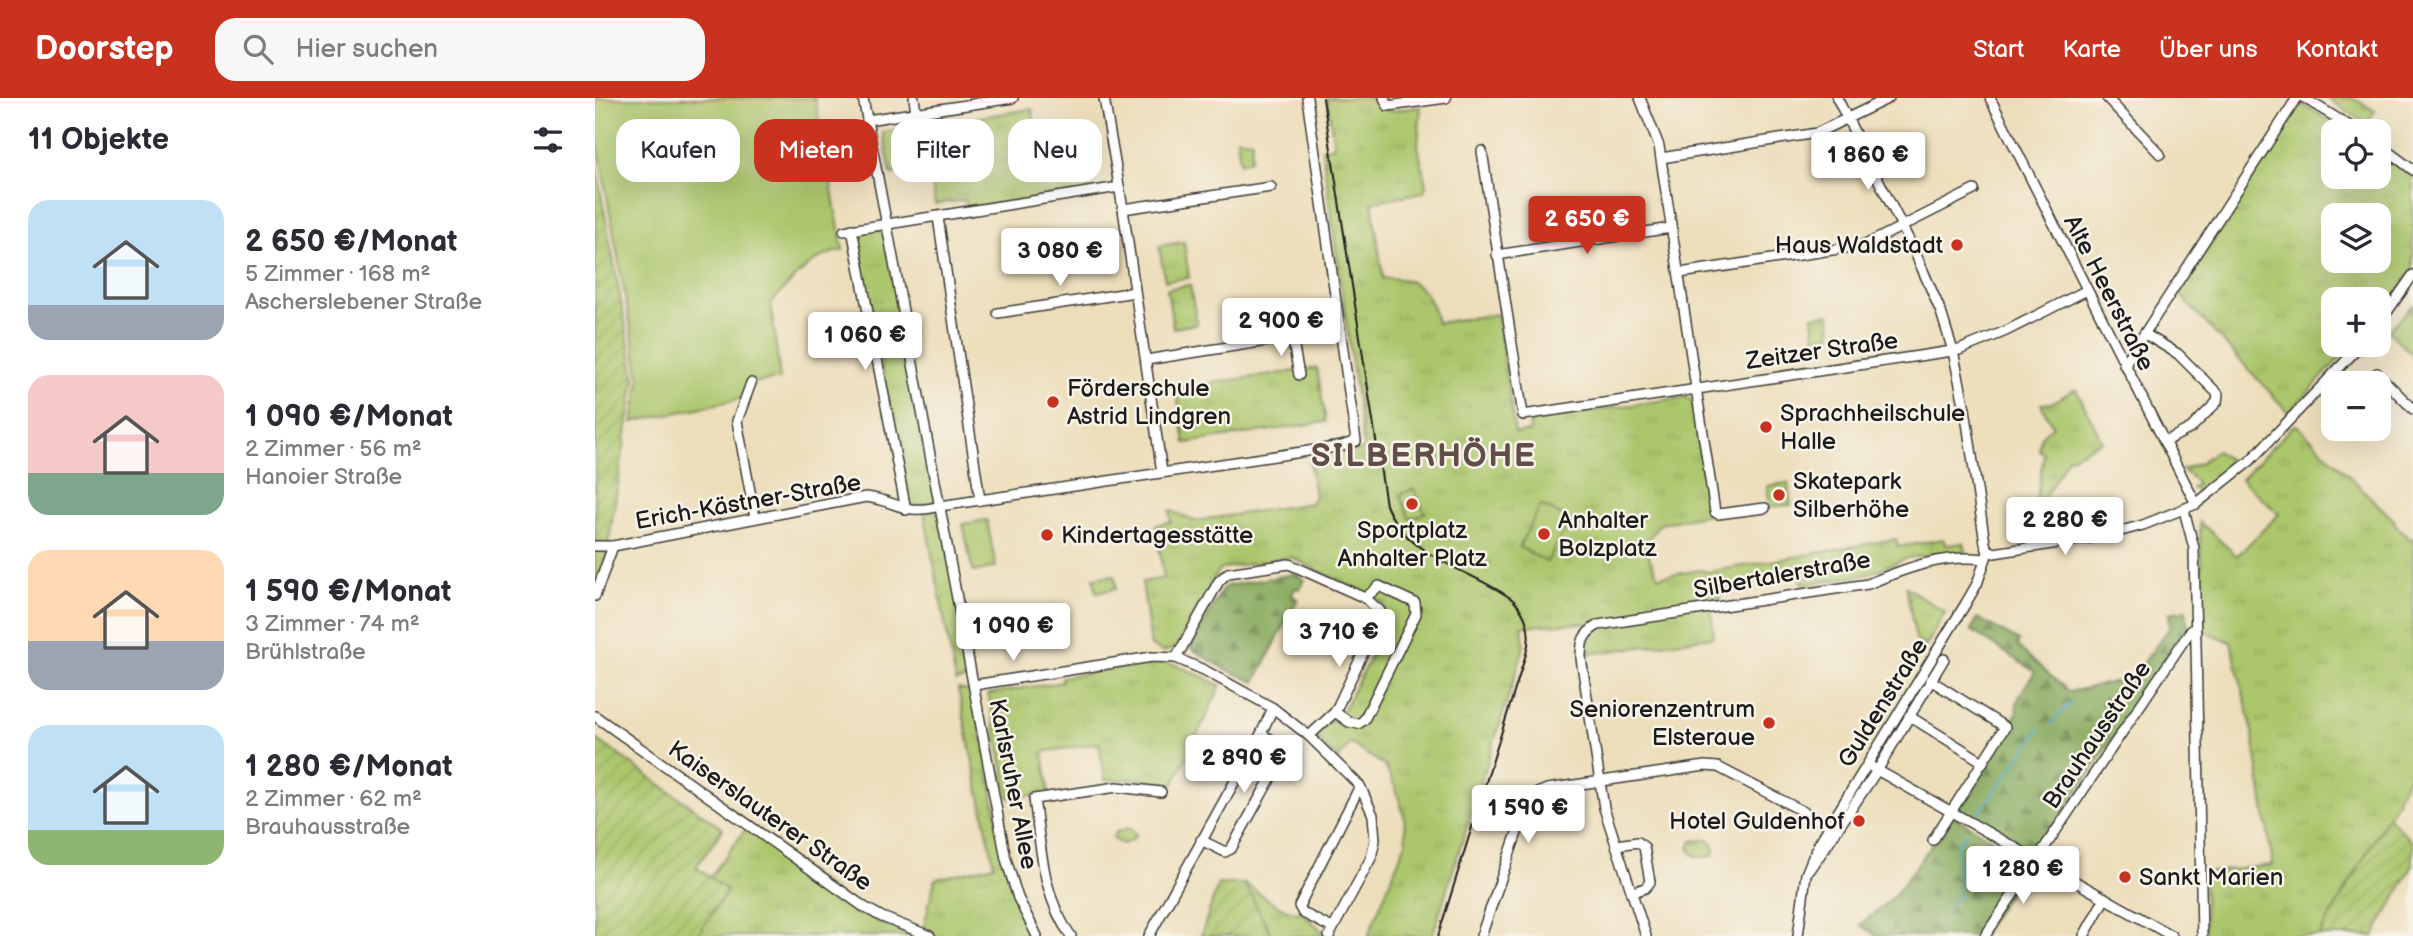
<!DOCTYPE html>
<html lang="de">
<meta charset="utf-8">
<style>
:root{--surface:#fff;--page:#f7f7f7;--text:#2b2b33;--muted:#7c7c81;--accent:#c8321e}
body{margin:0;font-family:"Balsamiq Sans",sans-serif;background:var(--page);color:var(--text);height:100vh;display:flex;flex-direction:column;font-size:26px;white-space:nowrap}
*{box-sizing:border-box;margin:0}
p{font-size:23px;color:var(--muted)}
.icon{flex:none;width:38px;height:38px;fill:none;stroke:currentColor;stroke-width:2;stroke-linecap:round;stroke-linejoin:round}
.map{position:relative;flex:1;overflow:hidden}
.panel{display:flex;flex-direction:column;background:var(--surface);width:595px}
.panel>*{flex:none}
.guide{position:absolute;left:21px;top:21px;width:665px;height:63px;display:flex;gap:14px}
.fabs{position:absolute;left:1726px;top:21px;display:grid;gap:14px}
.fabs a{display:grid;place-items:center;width:70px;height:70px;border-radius:14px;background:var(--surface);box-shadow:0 7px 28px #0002;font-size:35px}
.price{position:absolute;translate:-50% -60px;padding:0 16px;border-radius:7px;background:#fff;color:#222;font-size:23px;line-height:46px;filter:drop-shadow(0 2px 4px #0008)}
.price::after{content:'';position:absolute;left:50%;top:42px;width:21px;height:16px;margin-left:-10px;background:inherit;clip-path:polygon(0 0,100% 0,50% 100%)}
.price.current{background:var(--accent);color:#fff}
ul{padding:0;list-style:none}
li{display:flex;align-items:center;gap:21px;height:175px;padding:0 28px}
li span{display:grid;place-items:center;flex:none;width:196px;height:140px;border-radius:21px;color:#555}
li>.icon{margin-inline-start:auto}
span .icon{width:84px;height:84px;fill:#fffc;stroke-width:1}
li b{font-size:30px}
h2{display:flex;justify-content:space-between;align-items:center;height:84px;padding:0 28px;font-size:30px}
.tag{padding:0 24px;border-radius:21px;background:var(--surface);box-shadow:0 7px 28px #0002;font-size:24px;line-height:63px}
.tag.current{background:var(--accent);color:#fff}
header{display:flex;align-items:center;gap:42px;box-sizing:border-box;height:98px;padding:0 35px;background:var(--accent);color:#fff}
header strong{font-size:33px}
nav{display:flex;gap:38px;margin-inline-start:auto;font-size:24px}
.search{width:490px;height:63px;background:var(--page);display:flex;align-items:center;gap:18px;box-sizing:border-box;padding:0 24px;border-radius:21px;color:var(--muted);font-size:26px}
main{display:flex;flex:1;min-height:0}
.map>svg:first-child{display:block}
</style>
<header>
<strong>Doorstep</strong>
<div class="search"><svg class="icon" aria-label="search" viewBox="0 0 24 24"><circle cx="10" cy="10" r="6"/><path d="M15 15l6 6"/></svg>Hier suchen</div>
<nav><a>Start</a><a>Karte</a><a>Über uns</a><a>Kontakt</a></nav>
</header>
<main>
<section class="panel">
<h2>11 Objekte<svg class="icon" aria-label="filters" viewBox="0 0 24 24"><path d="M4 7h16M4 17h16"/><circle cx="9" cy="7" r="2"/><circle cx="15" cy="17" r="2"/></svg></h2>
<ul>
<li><span style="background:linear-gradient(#bfe0f5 75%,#9aa5b1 0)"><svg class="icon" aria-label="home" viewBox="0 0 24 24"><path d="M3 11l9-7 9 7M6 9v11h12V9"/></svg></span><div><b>2 650 €/Monat</b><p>5 Zimmer · 168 m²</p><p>Ascherslebener Straße</p></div></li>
<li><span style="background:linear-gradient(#f6c9c9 70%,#7fa58c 0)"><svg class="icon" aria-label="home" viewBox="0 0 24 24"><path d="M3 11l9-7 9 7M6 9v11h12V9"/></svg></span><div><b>1 090 €/Monat</b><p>2 Zimmer · 56 m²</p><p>Hanoier Straße</p></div></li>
<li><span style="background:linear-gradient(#ffd9b3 65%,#9aa5b1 0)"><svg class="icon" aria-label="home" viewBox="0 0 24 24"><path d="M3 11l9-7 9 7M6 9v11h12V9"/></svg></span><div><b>1 590 €/Monat</b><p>3 Zimmer · 74 m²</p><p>Brühlstraße</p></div></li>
<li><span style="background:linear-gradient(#bfe0f5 75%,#8fb573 0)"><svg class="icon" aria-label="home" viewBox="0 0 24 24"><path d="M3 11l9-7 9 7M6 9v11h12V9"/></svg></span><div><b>1 280 €/Monat</b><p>2 Zimmer · 62 m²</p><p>Brauhausstraße</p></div></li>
</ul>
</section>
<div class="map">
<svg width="1818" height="838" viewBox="0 0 1818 838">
<defs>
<pattern id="grass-tufts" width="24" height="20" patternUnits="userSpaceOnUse" patternTransform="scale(1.75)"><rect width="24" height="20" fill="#acc66c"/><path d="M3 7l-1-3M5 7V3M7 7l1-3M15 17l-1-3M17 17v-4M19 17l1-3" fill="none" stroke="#93aa5d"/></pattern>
<pattern id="forest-firs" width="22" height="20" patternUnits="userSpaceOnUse" patternTransform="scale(1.75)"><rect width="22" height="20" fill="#89ab60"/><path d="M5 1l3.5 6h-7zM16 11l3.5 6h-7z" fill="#6f8a4e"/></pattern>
<pattern id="garden-furrows" width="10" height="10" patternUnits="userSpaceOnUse" patternTransform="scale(1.75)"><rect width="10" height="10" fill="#acc66c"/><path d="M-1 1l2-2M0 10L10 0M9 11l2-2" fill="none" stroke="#93aa5d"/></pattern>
</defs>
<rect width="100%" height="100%" fill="#f7f3e8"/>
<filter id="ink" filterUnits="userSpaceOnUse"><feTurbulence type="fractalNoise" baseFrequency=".0143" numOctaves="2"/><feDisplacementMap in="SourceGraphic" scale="14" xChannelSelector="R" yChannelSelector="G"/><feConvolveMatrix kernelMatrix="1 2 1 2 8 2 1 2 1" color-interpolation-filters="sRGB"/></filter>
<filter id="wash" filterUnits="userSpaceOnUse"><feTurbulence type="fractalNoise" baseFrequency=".00686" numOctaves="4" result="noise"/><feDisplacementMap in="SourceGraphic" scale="28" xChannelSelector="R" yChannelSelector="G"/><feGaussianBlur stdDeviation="1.57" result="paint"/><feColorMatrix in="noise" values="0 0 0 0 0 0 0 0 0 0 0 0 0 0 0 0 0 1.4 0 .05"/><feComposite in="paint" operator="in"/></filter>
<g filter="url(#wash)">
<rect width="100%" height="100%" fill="#eddebb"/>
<g fill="url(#grass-tufts)" stroke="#647144" stroke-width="2" fill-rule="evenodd">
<path d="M732 0H789L792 13 826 9 823 47 831 88 829 94 777 104 788 180C795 181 804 180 811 182 831 188 838 206 842 225L902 216 920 335 935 334 934 322 1090 299 1097 303 1114 416 1065 426 1049 447 1063 479 1105 472 1114 474 1301 441 1303 449 1348 441 1351 447 1369 445 1371 454 1346 459 1345 455 1312 460 1270 477 1207 487 1205 473 1158 480 1159 487 1124 492 1125 501 1115 503 1119 536 1117 539 993 556 992 547 995 538 990 525 927 528 929 547 926 559 837 838H773L811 744 809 717 800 688 790 668 755 645 743 662 718 637 748 612 794 523 789 520V505L696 459 629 470 624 472 581 550 568 554 556 548 547 484 569 480 561 427 576 424 575 412 599 423 716 405 720 398 714 361 769 352 727 51 739 48Z"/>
<polygon points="1732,0 1758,0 1780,13 1772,26"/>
<path d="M1709 7 1751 33H1738V79H1783V54L1818 76V172L1783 222V201H1738V247H1748L1753 251 1694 315 1584 196 1703 8ZM1738 117H1783V163H1738Z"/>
<polygon points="437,11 446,64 489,58 494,95 372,109 370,102 340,106 334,69 296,76 288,34"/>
<polygon points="642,40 657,42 656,61 645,65"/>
<polygon points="282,130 290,137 340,399 339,404 313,409 261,134"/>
<polygon points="589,144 594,180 570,183 564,148"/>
<polygon points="595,187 602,226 578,230 572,191"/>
<polygon points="1235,216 1237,236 1220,239 1218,218"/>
<polygon points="722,270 731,324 590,345 581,290"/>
<path d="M1481 291 1507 343 1472 361 1444 408 1440 409 1449 356 1444 352C1444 339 1448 335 1458 329L1446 306 1456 305Z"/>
<polygon points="1702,327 1800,423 1799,425 1814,441 1818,440 1818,672 1802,699 1803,702 1724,838 1610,838 1609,775 1678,767 1656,626 1636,544 1608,533 1605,424 1642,458 1684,416 1646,381 1698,328"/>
<polygon points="1621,353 1642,367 1605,395 1597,390 1602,387 1599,381 1587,372 1605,365"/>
<polygon points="346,412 377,579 361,584 329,414"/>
<polygon points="0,442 13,449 0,497"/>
<polygon points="1311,489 1350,514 1331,548 1321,542"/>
<polygon points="564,564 581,567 626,587 578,687 544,681 510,682 504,645 448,654 454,695 414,700 393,596 467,584 467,579"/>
<polygon points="363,591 379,594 413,779 435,838 343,838 328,832 340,781 399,767"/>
<polygon points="534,730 541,736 538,741 529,746 522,744 518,739 521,734"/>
<polygon points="151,731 284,825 312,834 319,832 331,838 102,838 132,793 115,779"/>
<path d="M1114 741 1120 751 1118 758C1106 760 1099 761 1094 750L1097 743Z"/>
<path d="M650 786C668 796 688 816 708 815L729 835 728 838H677Z"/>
</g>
<g fill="url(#forest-firs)" stroke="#52643e" stroke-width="2">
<polygon points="699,476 710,482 705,491 700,490 697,498 703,501 660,584 630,571 595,550 627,492 632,488"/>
<path d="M1591 512 1593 529 1441 756 1361 709 1422 615C1419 601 1432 586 1440 574L1376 532 1383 520 1424 543 1422 548 1474 594 1537 580 1575 529 1574 515Z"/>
<polygon points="1358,718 1435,764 1385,838 1282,838 1265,827 1299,798"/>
</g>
<g fill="url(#garden-furrows)" stroke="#647144" stroke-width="2">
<polygon points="0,62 40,280 13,448 0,442"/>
<polygon points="0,640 128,731 101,769 132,792 102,838 0,838"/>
<polygon points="1793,718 1818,745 1818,767 1779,838 1724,838"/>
<polygon points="623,786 650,786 677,838 606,838"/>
</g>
<g fill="#acc66c" stroke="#647144" stroke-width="2">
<path d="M0 0H220L248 152C215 158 198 182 176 205L185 281 156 285 150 300 38 324 45 281 0 31Z"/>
<polygon points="1818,207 1818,257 1793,233"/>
<polygon points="1193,385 1196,407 1175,409 1172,388"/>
<polygon points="819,391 830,415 815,421 805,397"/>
<polygon points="946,407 975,422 952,464 924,449"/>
<polygon points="392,422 401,469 378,474 368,426"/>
<polygon points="520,477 521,491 501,494 499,480"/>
</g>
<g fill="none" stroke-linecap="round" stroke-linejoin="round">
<g stroke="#48aac7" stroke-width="2">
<polyline points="1456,625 1476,605"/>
<polyline points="1384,715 1445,631"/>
<polyline points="1355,805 1364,799 1362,747 1371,736"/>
</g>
</g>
</g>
<g filter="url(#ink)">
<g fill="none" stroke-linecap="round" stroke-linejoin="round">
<defs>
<g id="minor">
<polyline points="268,0 411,761 423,800 442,838"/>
<polyline points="319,0 321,14"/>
<polyline points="509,0 528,111 567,374"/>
<polyline points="789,0 793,8 851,0"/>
<polyline points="1045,0 1064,48 1120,414 1123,416 1170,410"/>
<polyline points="1242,0 1319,152 1346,214 1358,253 1370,311 1390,445 1392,451 1399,455 1508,438 1548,427 1601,406 1655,363 1766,247"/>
<polyline points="1395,0 1601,406"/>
<polyline points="1512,0 1565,56"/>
<polyline points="1709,0 1763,33"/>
<polyline points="272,22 418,0"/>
<polyline points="1783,46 1818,72"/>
<polyline points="887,53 928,317 1364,252 1411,233 1492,192"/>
<polyline points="1066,60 1222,35 1294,0"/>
<polyline points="528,111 676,89"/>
<polyline points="343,119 385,402"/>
<polyline points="257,131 311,412"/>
<polyline points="249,133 524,89"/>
<polyline points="902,157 1076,130"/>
<polyline points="1085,175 1270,147 1379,92"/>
<polyline points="403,215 540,194"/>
<polyline points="1783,227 1818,177"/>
<polyline points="1550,236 1583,256 1623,296 1622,304 1596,330 1569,344"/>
<polyline points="551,262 697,239 704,277"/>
<polyline points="1529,267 1702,0"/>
<polyline points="1782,275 1818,311"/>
<polyline points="156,285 142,323 160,420"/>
<polyline points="1589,412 1599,450 1607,838"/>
<path d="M0 448H18L271 399C304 403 307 418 345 408L747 348 761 343 712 0"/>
<polyline points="0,498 18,448"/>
<polyline points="581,560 624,483 633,475 694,466 770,500 785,513 785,519 740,614 714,638"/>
<polyline points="1335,582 1410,629 1338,742"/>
<polyline points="379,587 557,559 581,560 609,572 678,610 714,638 765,688 778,717 780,742 776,760 734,838"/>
<polyline points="740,614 754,624 763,626 769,622 821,516 820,505 784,488 770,500"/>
<polyline points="0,618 269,809 287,819 335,838"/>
<polyline points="1314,618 1388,664"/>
<polyline points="1273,667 1577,838"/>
<path d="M606 742 630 754 636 751 687 660C687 645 677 642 666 636"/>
<polyline points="1021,747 1043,744 1049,749 1055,784 1050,790 1036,795"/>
<polyline points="1215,772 1283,671 1349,561"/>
<polyline points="737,830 708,815 704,808 765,688"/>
<path d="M476 838C447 799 446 747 439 701L522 689 566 694"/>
<polyline points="554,838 666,636 678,610"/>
<polyline points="886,838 932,706 940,696 952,691 1110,668 1123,669 1234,727"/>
<path d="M1051 838 1009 710 986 560C986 543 988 536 1003 527L1273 486C1311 470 1348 456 1390 461"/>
<polyline points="1203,838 1211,776 1223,747 1371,505 1382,486 1392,457"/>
<polyline points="1390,838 1596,532 1601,530"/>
<polyline points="1489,838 1510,800"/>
</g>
</defs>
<use href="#minor" stroke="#3b3934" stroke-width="12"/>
<use href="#minor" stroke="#fff" stroke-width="9"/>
<path stroke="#1c1c1c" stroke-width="2" d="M728 0 791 407C813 461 876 471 918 502 933 518 937 536 931 556L843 838"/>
</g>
</g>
<g fill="#c8321e" stroke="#f7f3e8" stroke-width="2.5">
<circle cx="1362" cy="147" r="7"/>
<circle cx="458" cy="304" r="7"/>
<circle cx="1171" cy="329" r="7"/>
<circle cx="1184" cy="397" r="7"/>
<circle cx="817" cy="406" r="7"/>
<circle cx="949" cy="436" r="7"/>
<circle cx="452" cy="437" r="7"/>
<circle cx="1174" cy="625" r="7"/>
<circle cx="1264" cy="723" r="7"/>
<circle cx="1530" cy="779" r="7"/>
</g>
<g text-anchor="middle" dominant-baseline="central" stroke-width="5" stroke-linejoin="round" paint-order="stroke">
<g font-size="24" fill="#1c1c1c" stroke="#f7f3e8" text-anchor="start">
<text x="1348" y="147" text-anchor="end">Haus Waldstadt</text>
<text x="472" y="290">Förderschule<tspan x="472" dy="28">Astrid Lindgren</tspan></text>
<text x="1185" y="315">Sprachheilschule<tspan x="1185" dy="28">Halle</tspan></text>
<text x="1198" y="383">Skatepark<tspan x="1198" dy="28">Silberhöhe</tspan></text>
<text x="963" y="422">Anhalter<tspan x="963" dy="28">Bolzplatz</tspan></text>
<text x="817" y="432" text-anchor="middle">Sportplatz<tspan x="817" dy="28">Anhalter Platz</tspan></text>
<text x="466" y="437">Kindertagesstätte</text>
<text x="1160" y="611" text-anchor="end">Seniorenzentrum<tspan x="1160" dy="28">Elsteraue</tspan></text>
<text x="1250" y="723" text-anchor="end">Hotel Guldenhof</text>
<text x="1544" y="779">Sankt Marien</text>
</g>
<g font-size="24" fill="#1c1c1c" stroke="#f7f3e8">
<text transform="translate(1514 195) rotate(63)">Alte Heerstraße</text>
<text transform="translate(1227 253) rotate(-8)">Zeitzer Straße</text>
<text transform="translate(153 404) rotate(-10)">Erich-Kästner-Straße</text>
<text transform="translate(1187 477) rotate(-10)">Silbertalerstraße</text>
<text transform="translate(1288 605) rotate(-58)">Guldenstraße</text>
<text transform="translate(1502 637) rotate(-56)">Brauhausstraße</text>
<text transform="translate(418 686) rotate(79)">Karlsruher Allee</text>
<text transform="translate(175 718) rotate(35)">Kaiserslauterer Straße</text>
</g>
<g font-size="32" font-weight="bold" letter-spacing="2" fill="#624d48" stroke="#f7f3e8">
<text x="829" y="358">SILBERHÖHE</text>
</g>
</g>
</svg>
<div class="fabs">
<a><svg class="icon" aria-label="locate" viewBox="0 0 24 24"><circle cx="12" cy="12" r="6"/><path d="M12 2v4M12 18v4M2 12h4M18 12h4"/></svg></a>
<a><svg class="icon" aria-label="layers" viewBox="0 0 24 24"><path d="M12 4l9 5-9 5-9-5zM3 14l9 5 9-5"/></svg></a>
<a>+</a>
<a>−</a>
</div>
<b class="price" style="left:1273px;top:94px">1 860 €</b>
<b class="price current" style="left:992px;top:158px">2 650 €</b>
<b class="price" style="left:465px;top:190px">3 080 €</b>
<b class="price" style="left:686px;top:260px">2 900 €</b>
<b class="price" style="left:270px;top:274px">1 060 €</b>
<b class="price" style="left:1470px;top:459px">2 280 €</b>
<b class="price" style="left:418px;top:565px">1 090 €</b>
<b class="price" style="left:744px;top:571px">3 710 €</b>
<b class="price" style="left:649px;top:697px">2 890 €</b>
<b class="price" style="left:933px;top:747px">1 590 €</b>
<b class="price" style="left:1428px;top:808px">1 280 €</b>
<div class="guide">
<a class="tag">Kaufen</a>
<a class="tag current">Mieten</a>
<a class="tag">Filter</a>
<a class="tag">Neu</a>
</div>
</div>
</main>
